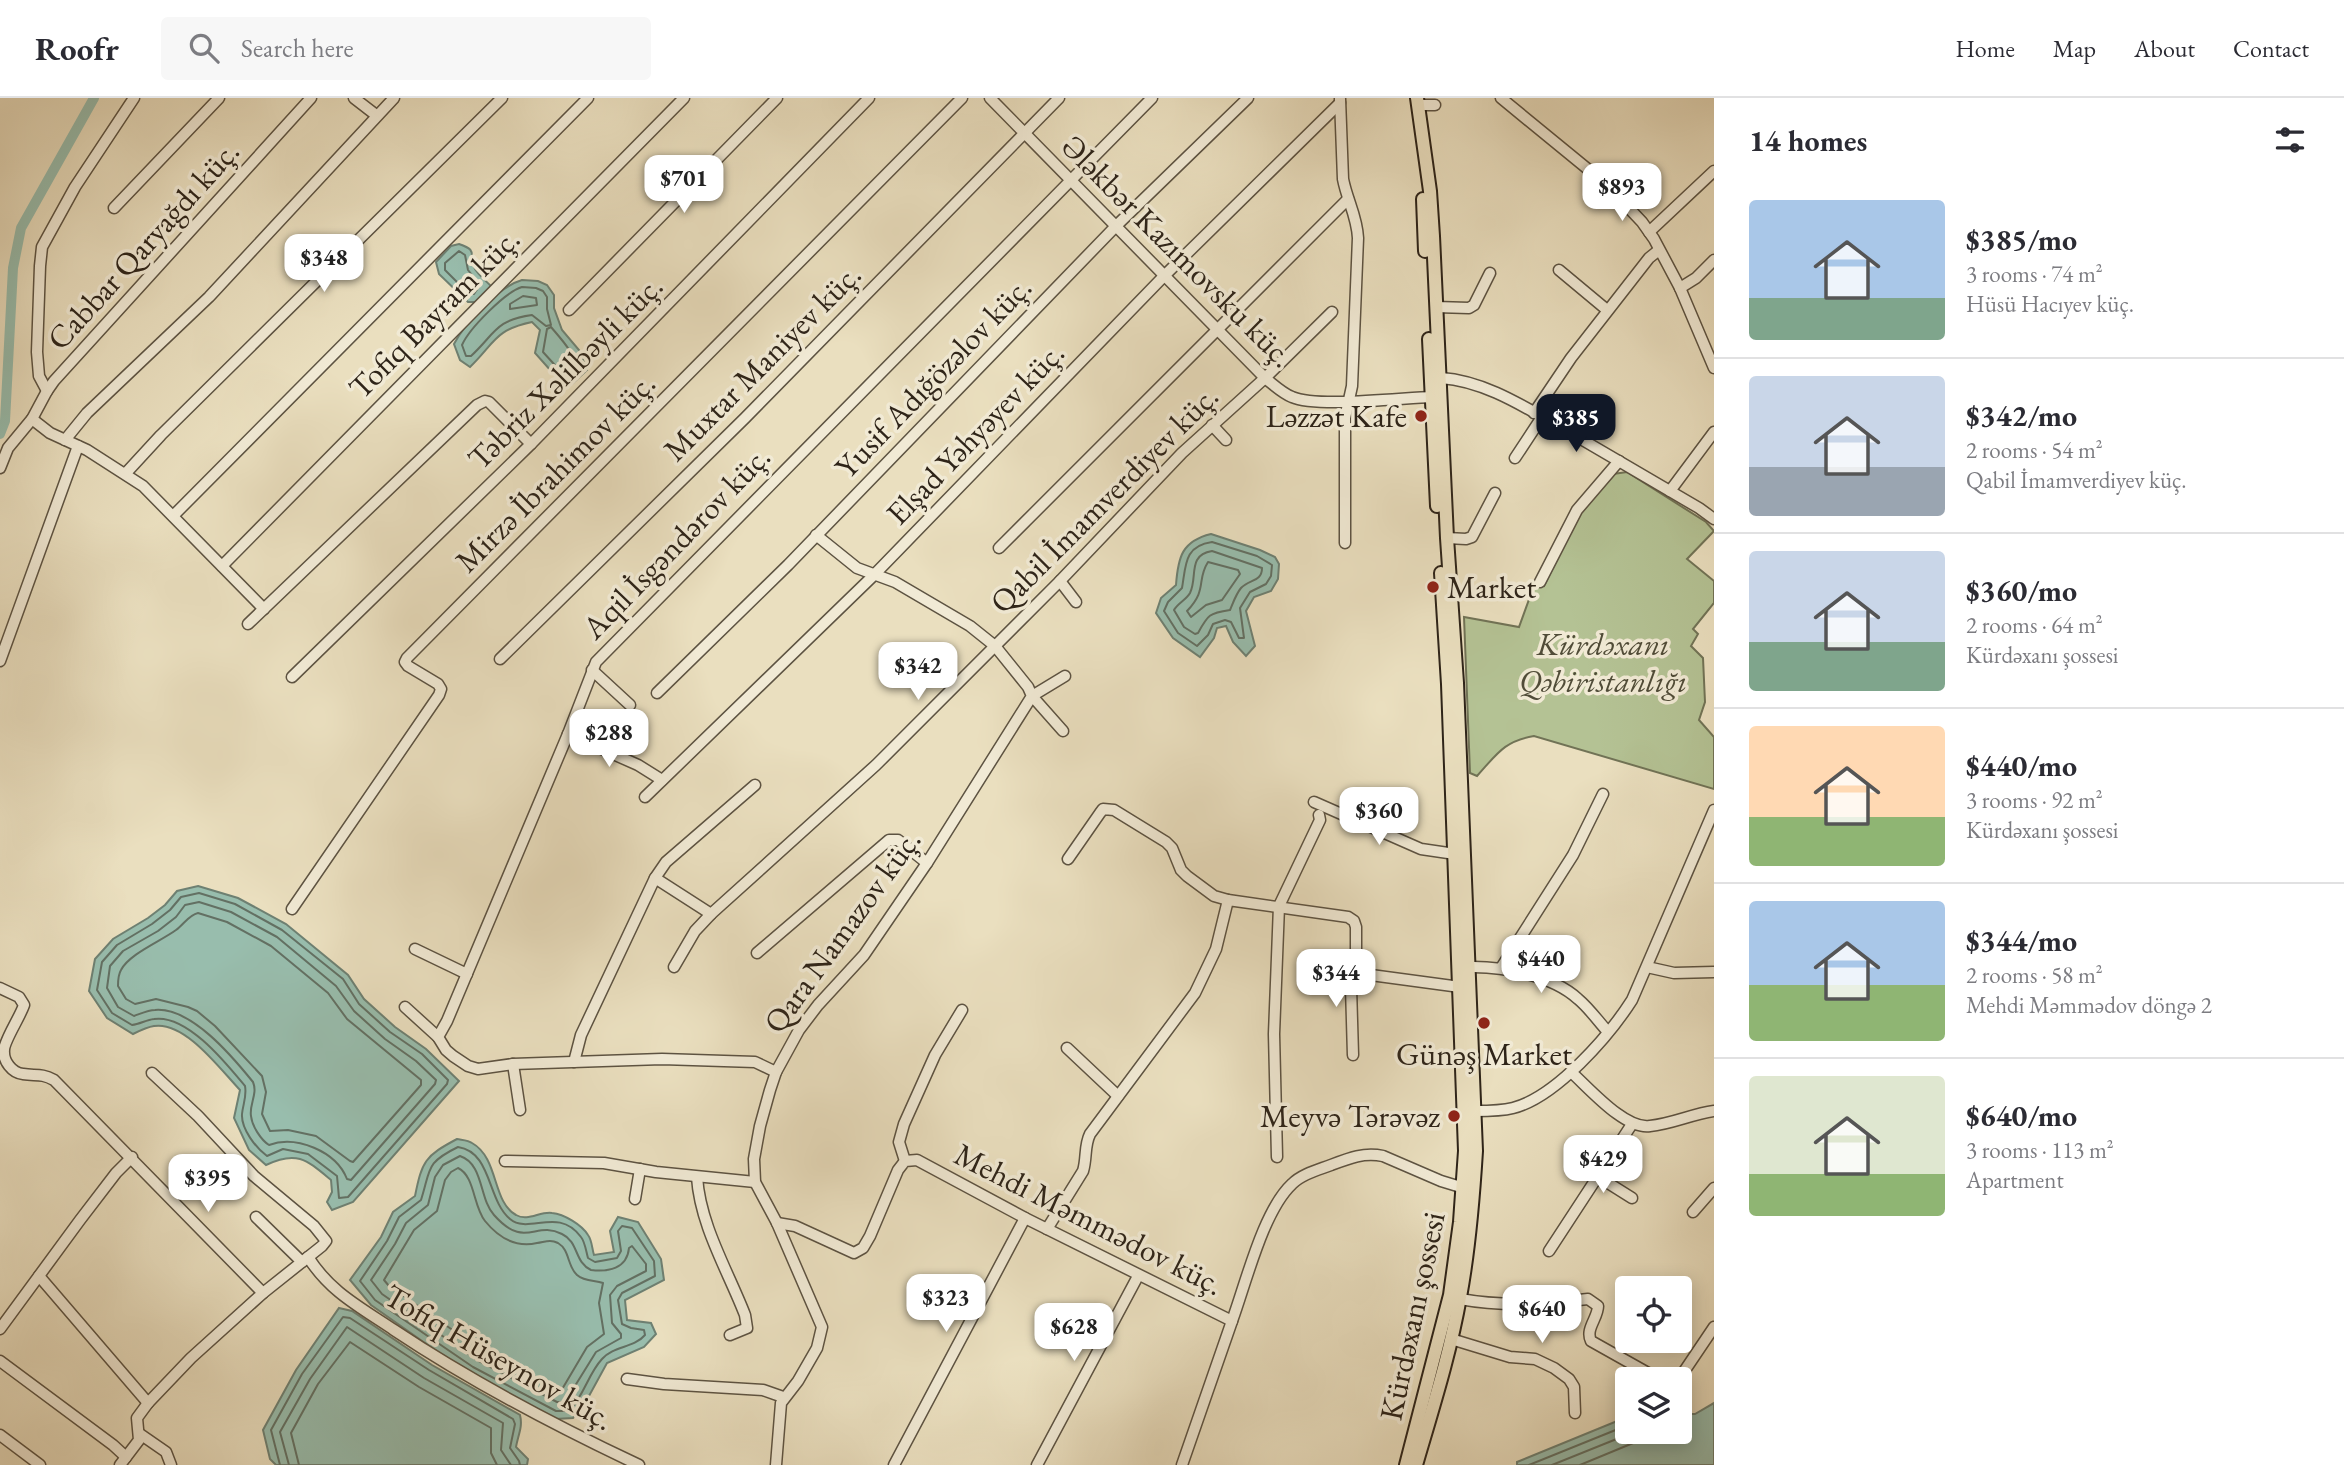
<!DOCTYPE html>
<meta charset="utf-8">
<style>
:root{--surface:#fff;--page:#f7f7f7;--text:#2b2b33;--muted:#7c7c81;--line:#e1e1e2;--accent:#111827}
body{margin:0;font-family:"EB Garamond",serif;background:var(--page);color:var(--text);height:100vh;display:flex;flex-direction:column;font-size:26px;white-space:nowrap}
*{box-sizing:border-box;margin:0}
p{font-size:23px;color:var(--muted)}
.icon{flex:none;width:38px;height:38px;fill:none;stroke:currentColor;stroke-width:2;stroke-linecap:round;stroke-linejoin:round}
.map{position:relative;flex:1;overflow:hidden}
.details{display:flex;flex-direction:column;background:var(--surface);width:630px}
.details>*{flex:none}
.controls{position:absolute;left:1615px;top:1178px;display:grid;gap:14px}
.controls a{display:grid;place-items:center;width:77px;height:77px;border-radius:7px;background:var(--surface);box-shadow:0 4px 18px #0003;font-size:35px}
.price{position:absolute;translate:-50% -60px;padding:0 16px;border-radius:14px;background:#fff;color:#222;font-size:23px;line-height:46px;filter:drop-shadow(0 2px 4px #0008)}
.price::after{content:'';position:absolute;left:50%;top:42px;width:21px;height:16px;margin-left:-10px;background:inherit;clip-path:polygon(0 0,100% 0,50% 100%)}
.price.selected{background:var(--accent);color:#fff}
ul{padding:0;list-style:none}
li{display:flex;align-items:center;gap:21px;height:175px;padding:0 35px}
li+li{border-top:2px solid var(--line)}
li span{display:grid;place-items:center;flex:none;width:196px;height:140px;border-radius:7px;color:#555}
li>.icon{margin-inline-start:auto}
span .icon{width:84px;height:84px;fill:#fffc;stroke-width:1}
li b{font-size:30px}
h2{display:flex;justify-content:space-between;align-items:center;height:84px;padding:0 35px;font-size:30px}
header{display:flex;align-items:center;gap:42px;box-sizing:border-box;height:98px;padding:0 35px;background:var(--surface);border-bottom:2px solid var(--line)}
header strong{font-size:33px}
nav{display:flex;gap:38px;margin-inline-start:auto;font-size:24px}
.search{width:490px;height:63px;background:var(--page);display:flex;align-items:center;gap:18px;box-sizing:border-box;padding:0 24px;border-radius:7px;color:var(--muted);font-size:26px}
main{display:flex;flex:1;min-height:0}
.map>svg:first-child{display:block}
</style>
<header>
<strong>Roofr</strong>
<div class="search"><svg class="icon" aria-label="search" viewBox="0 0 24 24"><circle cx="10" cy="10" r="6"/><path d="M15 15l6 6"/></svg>Search here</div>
<nav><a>Home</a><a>Map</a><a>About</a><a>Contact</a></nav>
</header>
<main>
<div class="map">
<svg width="1714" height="1367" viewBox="0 0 1714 1367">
<rect width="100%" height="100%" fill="#eadfbf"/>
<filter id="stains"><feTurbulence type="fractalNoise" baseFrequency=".00286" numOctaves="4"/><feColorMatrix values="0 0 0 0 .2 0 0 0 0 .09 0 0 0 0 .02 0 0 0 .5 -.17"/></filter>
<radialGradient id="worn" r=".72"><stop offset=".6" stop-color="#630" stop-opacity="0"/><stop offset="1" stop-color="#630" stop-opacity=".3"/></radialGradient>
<path fill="#b4c294" stroke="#717356" stroke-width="2" d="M1627 374 1706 424 1714 433 1687 461 1714 483V505L1693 531 1698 536 1691 548 1703 560 1705 604 1699 622 1714 639V691L1534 638C1504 643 1497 656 1477 678L1470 675 1464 519 1519 529 1535 485 1544 488 1573 427 1588 403 1613 376Z"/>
<g fill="#98bdad" stroke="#6e8072" stroke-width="2">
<path d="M459 146C479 153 468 155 474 169 476 175 486 183 491 188L478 204H468L439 176 436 164 451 148Z"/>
<path d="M522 182 538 183 547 187 554 197V210L562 232 579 252 587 272 572 286 560 283 535 255 540 232 532 224C494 232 495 245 470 269L460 262 454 246C465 225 498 189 522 182Z"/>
<path d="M1211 436 1260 452 1275 459 1279 466 1278 481 1271 493 1254 499 1246 513 1255 548 1246 558 1233 544 1226 528 1217 530 1214 540 1200 559 1173 540 1156 515 1161 500 1176 487C1178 459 1182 443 1211 436Z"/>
<path d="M198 788 238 800 286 826 348 877 364 901 395 929 426 951 459 983 353 1104 332 1112 327 1104 332 1094 331 1082C307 1062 297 1052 266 1067L249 1052 234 1020 240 992C220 971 185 923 154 928 147 929 139 933 133 936L107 920 89 893 95 861 113 841 148 820 165 807 177 793Z"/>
<path d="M457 1041C461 1042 468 1042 472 1045 499 1060 492 1104 516 1117 528 1124 540 1113 552 1115 564 1116 582 1127 588 1137 592 1142 592 1151 594 1157L614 1154 610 1133 618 1119 638 1124 661 1161 664 1182 625 1202 627 1222 651 1225 656 1236 644 1249 607 1265 583 1309 573 1320 555 1321 469 1276 371 1207 350 1182 381 1139 393 1114 415 1098C422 1063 425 1058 457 1041Z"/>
<path d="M339 1210 352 1213 432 1267 520 1317C523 1329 518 1337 516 1349L528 1361 527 1367H276L270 1361 263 1332 296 1272Z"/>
<polygon points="1714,1305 1714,1367 1517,1367 1517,1364 1627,1319 1628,1334 1680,1334 1680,1316 1695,1316"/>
</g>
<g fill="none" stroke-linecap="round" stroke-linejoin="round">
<g stroke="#637063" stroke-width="2">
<polygon points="459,153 465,157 468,172 480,187 474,196 469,196 445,172 445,165"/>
<path d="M522 189 536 190 543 193 547 199V211L551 227 546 228 532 217C495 222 495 236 471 258H466L462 247C469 231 505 194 522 189Z"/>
<polygon points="523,198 536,200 537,207 510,211 510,206"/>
<path d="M551 229C561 241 575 255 577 272L570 278 563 276 543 254 547 231Z"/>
<path d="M1212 444 1257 458 1272 467 1271 478 1266 486 1250 494 1240 510 1244 540H1239L1231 524 1225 522 1213 526 1208 537 1197 548 1178 535 1164 513 1168 504 1182 490C1186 467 1184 448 1212 444Z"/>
<path d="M1212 453 1262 470C1262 484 1249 481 1241 490 1236 496 1233 505 1230 512 1209 515 1208 517 1198 535L1195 536 1184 529 1174 512C1178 505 1186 502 1190 495 1198 479 1187 457 1212 453Z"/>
<path d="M1208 464 1238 472 1240 476 1222 502 1206 507 1191 519 1187 513C1208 491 1196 483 1208 464Z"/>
<path d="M199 795 235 806 282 832 343 881 359 906 390 934 422 956 448 982 447 986 348 1099 339 1100 337 1078 308 1056 283 1051 267 1058C256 1050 241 1031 242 1016 243 1006 247 998 245 988 226 965 187 916 154 921 146 922 140 926 132 927L112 915 97 892 102 864 117 847 152 826 170 812 181 799Z"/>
<path d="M199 804 231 814 277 839 336 888 354 913 385 941 416 963 436 982 435 986 351 1082 347 1081C336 1053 296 1037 269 1047 261 1042 252 1028 251 1018 249 1006 258 996 253 984 232 958 191 909 155 912 148 912 140 916 134 918L118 909 107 890 110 868 123 853 158 833 176 819 185 807Z"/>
<path d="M198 815 227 824 271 848 328 895 347 921 421 982V987L353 1064 350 1063 316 1038 288 1032 270 1033 262 1016 266 994 262 978 215 928 197 913 188 909 156 901 135 906 126 901 118 888C118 883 118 877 121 872 129 856 161 843 176 832 184 826 189 817 198 815Z"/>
<path d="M458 1049C492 1054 487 1102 510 1121 529 1137 558 1108 581 1139 585 1144 586 1153 588 1160L595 1164 617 1160 621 1153 618 1133 622 1128 632 1130 654 1163 655 1178 622 1195 618 1202 622 1226 631 1230 644 1232 645 1237C634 1250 613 1248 602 1261 588 1276 584 1298 569 1313H556L473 1269 375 1202 360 1183 387 1143 399 1119 421 1102C431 1071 425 1065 458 1049Z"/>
<path d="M460 1058C484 1066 479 1101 494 1117 525 1152 535 1122 562 1136 579 1144 574 1164 591 1172 608 1174 627 1171 629 1150L632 1148 646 1166V1173L617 1188 610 1197 612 1225 621 1236V1240L596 1254 565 1304H557L477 1262 382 1196 371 1182 395 1146 406 1125 428 1107 435 1079 443 1067Z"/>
<path d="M458 1070C475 1078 473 1108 485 1123 498 1139 515 1150 537 1145 545 1144 550 1141 558 1145 570 1152 567 1168 577 1177 585 1184 595 1182 603 1185L599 1205 604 1236 587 1249 561 1293 483 1253 389 1188 384 1182 414 1132 437 1113 445 1082 451 1074Z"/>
<polyline points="280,1367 271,1332 302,1276 343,1219 350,1220 429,1272 513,1321 515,1326 510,1350 519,1363 520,1367"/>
<polyline points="289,1367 280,1334 310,1281 347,1229 424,1280 503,1325 501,1352 511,1367"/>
<polyline points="299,1367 291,1335 318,1286 350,1244 419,1289 491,1330 491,1355 497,1367"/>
<polyline points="1529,1367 1628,1327"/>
<polyline points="1552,1367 1634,1334"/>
<polyline points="1580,1367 1638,1343 1649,1334"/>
</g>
<polyline stroke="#98bdad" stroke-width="10" points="0,336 5,323 13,170 21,130 94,0"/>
<defs>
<g id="minor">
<polyline points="354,0 376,17"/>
<path d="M990 0 1265 280C1274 287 1282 295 1292 299 1317 310 1401 300 1432 299"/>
<polyline points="1501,0 1606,86 1642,124 1654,141 1680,190 1714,270"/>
<path d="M1340 1 1343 81C1347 102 1357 118 1358 140L1352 288 1345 320V445"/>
<polyline points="1419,7 1435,7"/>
<polyline points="114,110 219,0"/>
<polyline points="1649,134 1714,73"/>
<polyline points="1559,172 1607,212"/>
<polyline points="1680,190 1696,180 1714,162"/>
<polyline points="1436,209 1469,210 1474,207 1490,175"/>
<polyline points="569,212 777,0"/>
<path d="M1441 280C1487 283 1529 312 1569 334 1612 359 1656 385 1699 410L1714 421"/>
<polyline points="47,293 39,278 37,254 40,168 42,149 75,89 134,0"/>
<polyline points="1534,315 1571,260 1649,160 1659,152"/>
<polyline points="32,321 50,335 87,352 143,388 264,511"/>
<polyline points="1212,327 1226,342"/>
<polyline points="65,342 87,315 209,199 394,0"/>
<polyline points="1515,360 1542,319"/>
<polyline points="0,370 8,350 32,321 47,293 54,283 311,0"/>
<polyline points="126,375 161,337 502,0"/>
<polyline points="1670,393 1714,334"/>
<polyline points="173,418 588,0"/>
<polyline points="1447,440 1466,441 1472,439 1495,395"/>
<polyline points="999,450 1348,101"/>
<polyline points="222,468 684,0"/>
<polyline points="1060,483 1076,504"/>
<polyline points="1540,484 1577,412 1619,363"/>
<polyline points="248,526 477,307 485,303 489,304 531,346"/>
<polyline points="500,561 745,320 1059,0"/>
<polyline points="0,563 78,348"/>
<polyline points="592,572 630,607"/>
<polyline points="292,579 531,346 869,0"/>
<polyline points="657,595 788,467 1116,128 1248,0"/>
<polyline points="1063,633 1032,598 1065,578"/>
<polyline points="568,636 638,667 662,682"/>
<polyline points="645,699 873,478 1165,177 1340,5"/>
<polyline points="1314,704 1421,751 1455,756"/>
<polyline points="1068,761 1100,715 1103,711 1114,712 1166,744 1172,750 1181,772 1187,778 1214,798 1228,802"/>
<polyline points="655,780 666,764 755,687"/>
<polyline points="292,811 439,597 441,591 438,586 408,568 405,564 407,560 962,0"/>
<polyline points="415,851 467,876"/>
<polyline points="757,855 889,742 898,742 927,765"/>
<polyline points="674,869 695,833 711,816"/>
<path d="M1468 869C1502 868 1552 877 1578 901 1589 910 1598 923 1608 934"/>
<polyline points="1647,869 1674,875 1714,874"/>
<polyline points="1501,870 1573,757 1603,696"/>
<path d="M0 890 19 899 24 907C20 919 4 943 4 952 3 963 12 975 23 976 36 978 41 975 54 982L263 1195"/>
<polyline points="405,909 438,939"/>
<polyline points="1067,950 1118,998"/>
<polyline points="1353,957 1351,889 1352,881 1356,875"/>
<polyline points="574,964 581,937 655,780 711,816 876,667 1060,483 1182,355 1265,280 1332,214"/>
<polyline points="513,966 520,1012"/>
<polyline points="776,974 755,964 662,961 513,966 478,971 468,968 453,958 446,952 438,939 447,923 568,636 596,564 1152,0"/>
<path d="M1571 974C1589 990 1625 1032 1650 1028 1672 1026 1692 1016 1714 1013"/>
<path d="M1475 1013C1487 1013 1501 1013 1513 1010 1556 999 1609 938 1632 902L1714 712"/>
<polyline points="1277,1059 1274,936 1279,808 1320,722 1319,717"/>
<polyline points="505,1063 604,1065 656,1074 755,1084"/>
<polyline points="905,1063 899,1044 904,1026 935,957 962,912"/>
<polyline points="1597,1078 1632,1100"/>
<path d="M697 1079C700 1127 728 1173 745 1217L747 1230 730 1237"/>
<polyline points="635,1101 640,1071"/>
<polyline points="1693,1114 1714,1090"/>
<polyline points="256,1119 302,1164"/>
<path d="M777 1125 795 1128 854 1155 863 1150 870 1138 898 1072 905 1063 917 1062 1025 1120 1232 1223C1246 1185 1263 1113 1292 1086 1302 1076 1318 1072 1331 1067 1349 1060 1364 1054 1383 1058L1441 1083 1464 1090"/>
<path d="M1047 1131 1083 1073C1087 1060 1084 1048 1090 1036L1195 895 1216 851 1228 802 1348 819 1354 823 1356 829V875L1460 889"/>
<polyline points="1549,1153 1632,1026"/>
<path d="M308 1159C330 1194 360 1209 394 1232 472 1284 554 1327 639 1367"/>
<polyline points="39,1178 148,1305"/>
<path d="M1460 1201C1504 1209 1544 1206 1588 1201L1598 1208C1598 1220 1585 1231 1591 1243L1648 1275"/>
<polyline points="0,1231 80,1122 116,1075 132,1059"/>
<polyline points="1451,1241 1510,1259 1535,1261 1554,1270 1569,1281 1574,1289 1575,1315"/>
<polyline points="0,1263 113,1347 126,1359"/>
<polyline points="627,1281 664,1286 763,1292 783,1299"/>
<polyline points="1679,1281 1714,1229"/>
<polyline points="140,1336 166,1354 171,1367"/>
<polyline points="0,1337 40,1367"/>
<polyline points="120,1367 139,1342 137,1320 148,1305 191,1260 263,1195 322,1148 326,1143 314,1128 254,1078 198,1018 152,975"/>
<polyline points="776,1367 781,1305 798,1283 817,1250 822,1229 777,1125 755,1084 754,1061 760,1028 770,992 776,974 799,932 818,907 864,857 927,765 1032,598 1028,589 995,548 970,528 895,484 857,470 816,437"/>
<polyline points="894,1367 1025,1120"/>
<polyline points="1037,1367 1138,1178"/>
<polyline points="1182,1367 1232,1223"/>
</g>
<g id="major">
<polyline points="1423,101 1425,153"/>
<polyline points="1429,241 1437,408"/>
<polyline points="1406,1367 1450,1197 1460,1124 1465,1053 1448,586 1441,475"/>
<path d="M1416 1367C1432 1312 1450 1256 1460 1199 1469 1151 1473 1102 1476 1053L1457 585 1447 440 1433 138 1430 93 1417 0"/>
</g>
</defs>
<use href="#minor" stroke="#5d5342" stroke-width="13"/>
<use href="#major" stroke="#2e2419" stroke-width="16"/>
<use href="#minor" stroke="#f1ead5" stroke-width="10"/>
<use href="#major" stroke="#eadfbf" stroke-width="12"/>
</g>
<g fill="#8f2418" stroke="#f1ead5" stroke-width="2.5">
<circle cx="1421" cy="318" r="7"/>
<circle cx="1433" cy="489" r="7"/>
<circle cx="1484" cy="925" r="7"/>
<circle cx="1454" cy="1018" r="7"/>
</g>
<g text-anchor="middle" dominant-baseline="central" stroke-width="7" stroke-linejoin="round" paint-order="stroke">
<g font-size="32" fill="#2e2419" stroke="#f1ead5">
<text transform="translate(143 147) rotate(-48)">Cabbar Qaryağdı küç.</text>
<text transform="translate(1178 153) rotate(45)">Ələkbər Kazımovsku küç.</text>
<text transform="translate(434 215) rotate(-45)">Tofiq Bayram küç.</text>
<text transform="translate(762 264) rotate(-45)">Muxtar Maniyev küç.</text>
<text transform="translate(565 274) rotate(-45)">Təbriz Xəlilbəyli küç.</text>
<text transform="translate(933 279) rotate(-46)">Yusif Adığözəlov küç.</text>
<text transform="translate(975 335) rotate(-46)">Elşad Yəhyəyev küç.</text>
<text transform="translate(555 374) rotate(-45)">Mirzə İbrahimov küç.</text>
<text transform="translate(1104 401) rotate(-45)">Qabil İmamverdiyev küç.</text>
<text transform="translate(676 444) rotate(-46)">Aqil İsgəndərov küç.</text>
<text transform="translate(842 833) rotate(-54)">Qara Namazov küç.</text>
<text transform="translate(1089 1121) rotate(27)">Mehdi Məmmədov küç.</text>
<text transform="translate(1412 1218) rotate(-78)">Kürdəxanı şossesi</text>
<text transform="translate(499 1259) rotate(30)">Tofiq Hüseynov küç.</text>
</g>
<g font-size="32" fill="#2e2419" stroke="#f1ead5" text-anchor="end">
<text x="1407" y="318">Ləzzət Kafe</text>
<text x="1447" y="489" text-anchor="start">Market</text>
<text x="1484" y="956" text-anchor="middle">Günəş Market</text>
<text x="1440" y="1018">Meyvə Tərəvəz</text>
</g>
<g font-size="32" font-style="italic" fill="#504c38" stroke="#f1ead5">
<text x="1603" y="546">Kürdəxanı<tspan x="1603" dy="37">Qəbiristanlığı</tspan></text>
</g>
</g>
<rect width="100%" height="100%" filter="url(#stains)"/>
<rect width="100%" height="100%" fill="url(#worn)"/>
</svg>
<div class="controls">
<a><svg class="icon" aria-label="locate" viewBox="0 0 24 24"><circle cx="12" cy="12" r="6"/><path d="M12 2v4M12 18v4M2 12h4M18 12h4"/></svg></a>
<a><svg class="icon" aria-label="layers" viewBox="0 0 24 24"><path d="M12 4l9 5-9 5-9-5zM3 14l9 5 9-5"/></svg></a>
</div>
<b class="price" style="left:684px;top:117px">$701</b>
<b class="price" style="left:1622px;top:125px">$893</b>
<b class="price" style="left:324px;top:196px">$348</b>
<b class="price selected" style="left:1576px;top:356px">$385</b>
<b class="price" style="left:918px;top:604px">$342</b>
<b class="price" style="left:609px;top:671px">$288</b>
<b class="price" style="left:1379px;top:749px">$360</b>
<b class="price" style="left:1541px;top:897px">$440</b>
<b class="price" style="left:1336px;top:911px">$344</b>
<b class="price" style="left:1603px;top:1097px">$429</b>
<b class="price" style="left:208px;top:1116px">$395</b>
<b class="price" style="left:946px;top:1236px">$323</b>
<b class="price" style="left:1542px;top:1247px">$640</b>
<b class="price" style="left:1074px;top:1265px">$628</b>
</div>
<section class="details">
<h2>14 homes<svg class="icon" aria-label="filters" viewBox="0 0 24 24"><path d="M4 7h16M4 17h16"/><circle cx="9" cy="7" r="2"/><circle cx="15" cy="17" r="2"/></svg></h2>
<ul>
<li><span style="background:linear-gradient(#a9c7e8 70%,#7fa58c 0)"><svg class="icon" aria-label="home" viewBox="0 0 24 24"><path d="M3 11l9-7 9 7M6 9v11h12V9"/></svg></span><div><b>$385/mo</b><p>3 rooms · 74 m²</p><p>Hüsü Hacıyev küç.</p></div></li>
<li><span style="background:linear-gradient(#c9d6e8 65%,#9aa5b1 0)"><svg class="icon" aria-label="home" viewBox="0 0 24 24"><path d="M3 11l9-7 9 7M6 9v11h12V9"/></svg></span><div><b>$342/mo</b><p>2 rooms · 54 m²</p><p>Qabil İmamverdiyev küç.</p></div></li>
<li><span style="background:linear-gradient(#c9d6e8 65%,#7fa58c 0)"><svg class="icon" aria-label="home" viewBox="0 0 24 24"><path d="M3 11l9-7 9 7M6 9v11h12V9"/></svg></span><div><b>$360/mo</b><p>2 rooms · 64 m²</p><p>Kürdəxanı şossesi</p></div></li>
<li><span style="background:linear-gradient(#ffd9b3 65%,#8fb573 0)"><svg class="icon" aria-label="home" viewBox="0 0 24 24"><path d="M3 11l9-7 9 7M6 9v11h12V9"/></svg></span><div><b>$440/mo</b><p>3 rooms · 92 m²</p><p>Kürdəxanı şossesi</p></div></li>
<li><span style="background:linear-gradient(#a9c7e8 60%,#8fb573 0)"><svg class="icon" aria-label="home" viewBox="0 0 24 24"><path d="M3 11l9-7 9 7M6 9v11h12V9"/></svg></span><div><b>$344/mo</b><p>2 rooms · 58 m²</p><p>Mehdi Məmmədov döngə 2</p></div></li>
<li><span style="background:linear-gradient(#dfe7d0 70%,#8fb573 0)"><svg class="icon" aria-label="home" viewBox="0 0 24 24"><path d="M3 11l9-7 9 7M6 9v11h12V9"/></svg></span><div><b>$640/mo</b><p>3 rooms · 113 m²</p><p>Apartment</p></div></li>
</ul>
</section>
</main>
